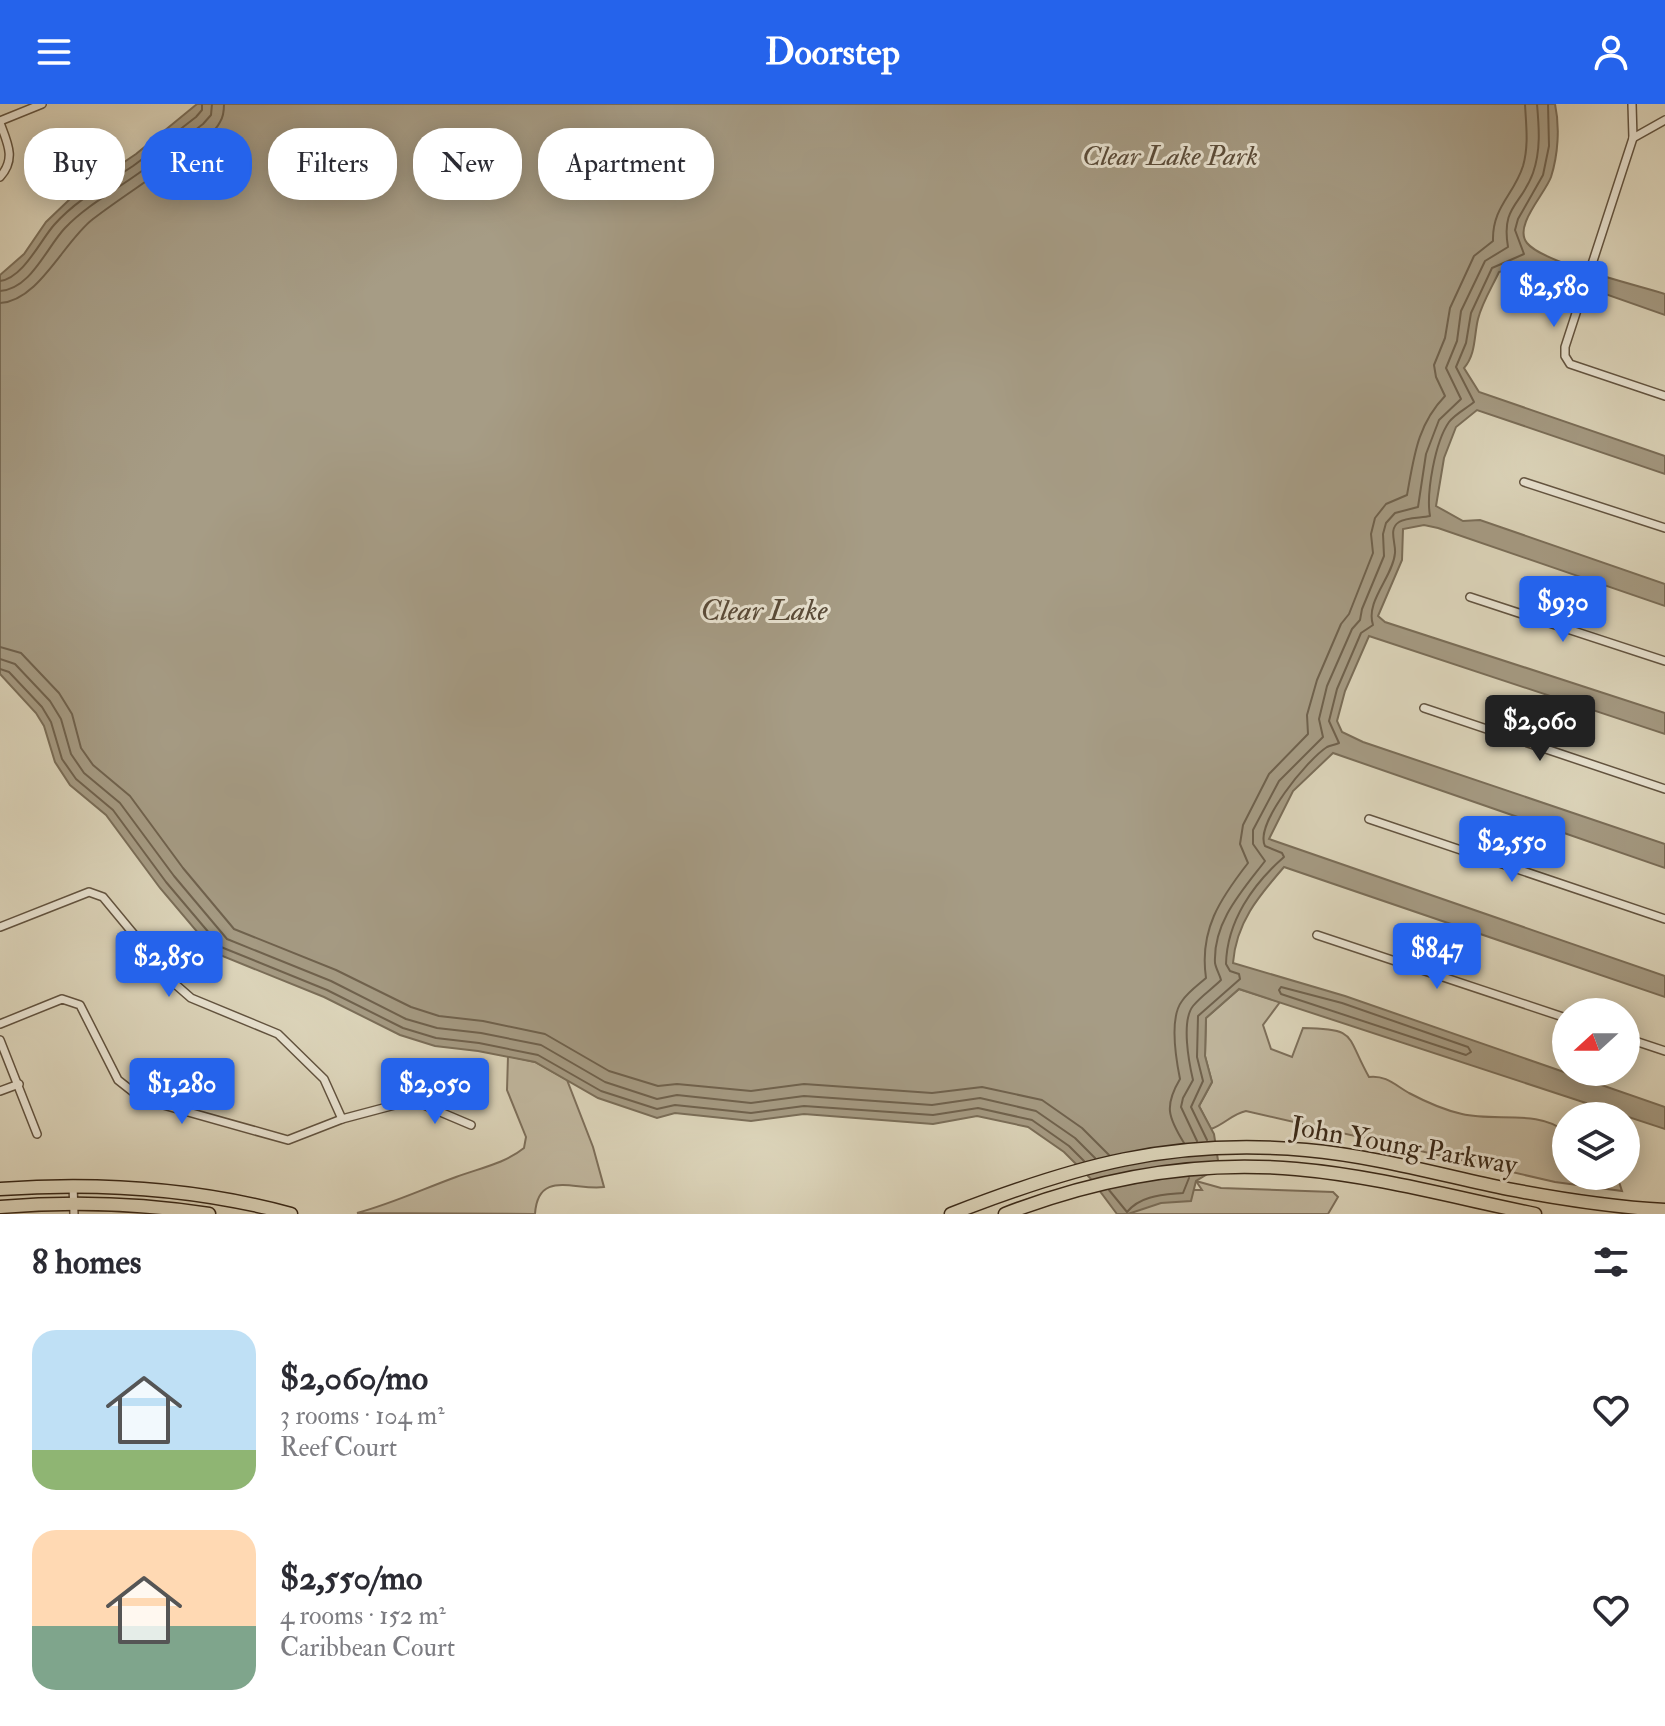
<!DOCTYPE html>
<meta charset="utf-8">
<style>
:root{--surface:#fff;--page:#f7f7f7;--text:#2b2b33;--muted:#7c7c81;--accent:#2563eb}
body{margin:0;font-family:"IM FELL Double Pica",serif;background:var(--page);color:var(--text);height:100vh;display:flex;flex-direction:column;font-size:30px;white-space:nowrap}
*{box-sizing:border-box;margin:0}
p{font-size:26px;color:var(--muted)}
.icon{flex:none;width:44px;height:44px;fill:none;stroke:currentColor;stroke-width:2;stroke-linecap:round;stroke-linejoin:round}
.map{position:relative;height:1110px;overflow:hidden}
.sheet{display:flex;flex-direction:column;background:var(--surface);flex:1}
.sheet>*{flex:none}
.banner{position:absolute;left:24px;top:24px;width:800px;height:72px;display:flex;gap:16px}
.needle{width:52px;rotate:249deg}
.buttons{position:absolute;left:1552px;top:894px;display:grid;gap:16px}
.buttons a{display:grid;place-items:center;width:88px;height:88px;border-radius:50%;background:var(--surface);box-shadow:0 4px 20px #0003;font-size:40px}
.price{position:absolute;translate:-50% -68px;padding:0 18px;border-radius:8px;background:var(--accent);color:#fff;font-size:26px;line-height:52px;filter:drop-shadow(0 2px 4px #0008)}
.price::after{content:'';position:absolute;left:50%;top:48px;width:24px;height:18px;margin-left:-12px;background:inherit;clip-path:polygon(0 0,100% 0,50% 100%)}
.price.on{background:#222;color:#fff}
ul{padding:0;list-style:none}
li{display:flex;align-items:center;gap:24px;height:200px;padding:0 32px}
li span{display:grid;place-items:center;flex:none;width:224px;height:160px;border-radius:24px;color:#555}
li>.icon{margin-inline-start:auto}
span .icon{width:96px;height:96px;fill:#fffc;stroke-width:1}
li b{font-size:34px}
h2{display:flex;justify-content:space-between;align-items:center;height:96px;padding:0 32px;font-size:34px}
.tag{padding:0 28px;border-radius:32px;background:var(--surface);box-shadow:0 4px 20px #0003;font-size:28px;line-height:72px}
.tag.on{background:var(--accent);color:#fff}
header{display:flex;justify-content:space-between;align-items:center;height:104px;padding:0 32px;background:var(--accent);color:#fff;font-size:36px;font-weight:700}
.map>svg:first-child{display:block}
</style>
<header><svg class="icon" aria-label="menu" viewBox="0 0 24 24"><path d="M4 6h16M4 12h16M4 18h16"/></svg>Doorstep<svg class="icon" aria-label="person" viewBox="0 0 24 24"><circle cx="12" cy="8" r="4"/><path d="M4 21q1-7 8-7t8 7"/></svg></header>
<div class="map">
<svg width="1665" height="1110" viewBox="0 0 1665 1110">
<rect width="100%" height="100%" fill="#ded7bd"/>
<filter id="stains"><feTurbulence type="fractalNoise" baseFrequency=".0025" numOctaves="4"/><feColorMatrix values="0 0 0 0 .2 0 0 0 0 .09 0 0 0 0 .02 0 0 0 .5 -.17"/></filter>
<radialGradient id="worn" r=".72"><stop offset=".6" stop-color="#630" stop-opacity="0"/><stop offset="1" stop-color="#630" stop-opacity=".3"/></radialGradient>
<g fill="#c2b9a1" stroke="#7d705c" stroke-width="2">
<path d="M1239 885 1280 898 1263 921 1271 945 1292 953 1303 924C1358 925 1345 930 1369 973 1386 971 1395 981 1409 989 1426 998 1444 1006 1462 1010 1495 1018 1538 1005 1566 1028V1072H1608L1619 1078 1622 1087 1555 1078 1246 1007C1232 1010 1225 1020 1211 1025L1199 1002 1212 978 1205 952 1206 914Z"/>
<path d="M508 952 535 958 567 976 593 1043 604 1083C575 1087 538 1065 535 1110L357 1109C391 1100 423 1085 456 1073 480 1064 504 1060 524 1044L526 1033 507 986Z"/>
<polygon points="1196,1077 1221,1084 1333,1088 1338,1093 1328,1110 1127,1110 1188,1086 1202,1086"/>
</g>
<path fill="#a69c85" stroke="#7a6e59" stroke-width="2" d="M197 0H1555C1560 23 1558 51 1551 73 1545 90 1513 122 1527 139 1543 159 1637 181 1665 190V211L1523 161 1499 168C1492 183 1482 199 1478 215 1474 231 1476 251 1464 264L1479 288 1665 352V370L1477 306 1456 323 1444 354 1436 402 1463 417 1480 416 1665 480V502L1438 424 1424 421 1403 425 1402 456 1378 512 1385 518 1665 609V630L1369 532 1345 587 1337 617 1342 628 1363 638 1665 740V764L1333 649 1293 687 1269 735 1665 872V893L1284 763C1258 793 1236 819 1233 859L1345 892 1665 1003V1025L1239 885 1206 914 1205 952 1212 978 1199 1002 1214 1030 1219 1063 1196 1077 1191 1097 1161 1099 1128 1110H1117L1090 1074 1064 1048 1028 1023 977 1012 933 1020 804 1010 751 1017 675 1009 657 1014 598 994 535 958 478 947 435 942 400 931 324 893 215 849 160 784 106 711 70 681 55 658 44 622 36 609 0 570V171L24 150 46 118 71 94 136 50Z"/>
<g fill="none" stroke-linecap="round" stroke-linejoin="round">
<g stroke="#6f624e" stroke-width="2">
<path d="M0 177C23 174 40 137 54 121 76 96 106 80 133 62 155 46 175 29 196 13L202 6V0"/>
<path d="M0 187C31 185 46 144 65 124 86 102 114 87 139 69 161 54 182 36 203 20L211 11 212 0"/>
<path d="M0 199C39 197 64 137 93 115 124 91 158 71 188 46 199 38 214 30 220 18 224 12 224 6 224 0"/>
<polyline points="0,543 21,549 59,589 72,610 81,644 93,661 130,692 183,764 234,825 336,866 411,903 439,912 483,917 545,930 609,967 658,982 677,980 751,987 804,980 932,989 982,983 1042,996 1082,1024 1109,1051"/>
<polyline points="0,555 15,560 50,597 61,615 71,650 84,669 120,699 174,772 227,835 331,877 406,915 437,924 481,929 541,941 605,978 657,995 677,991 751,999 804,992 932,1001 980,994 1036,1007 1075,1034 1095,1054"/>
<polyline points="0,565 9,568 42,603 51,618 62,655 76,675 113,706 166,778 221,843 327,886 403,924 436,934 479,939 538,951 601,987 657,1005 675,1001 751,1009 804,1002 933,1011 978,1004 1032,1016 1069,1042 1084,1057"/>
<polygon points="1281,883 1342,899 1468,943 1471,948 1466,951 1281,890 1279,886"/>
<path d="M1207 1036 1191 1003 1203 977 1197 953 1198 912 1240 875 1239 870 1230 867 1226 860C1227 817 1253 780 1284 753L1282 749 1265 742C1254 720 1308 655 1327 643 1331 641 1335 641 1339 639L1329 617 1337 585 1361 529 1373 521C1365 497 1393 473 1395 449 1396 439 1388 425 1399 418 1406 413 1422 414 1430 412 1426 389 1435 338 1449 318 1455 310 1467 304 1474 298L1456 263 1466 239 1471 209 1492 164 1524 150 1515 126 1518 115 1543 71 1549 42 1548 0"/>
<path d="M1197 1037 1181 1003 1183 994 1193 976C1189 959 1181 917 1193 902 1201 892 1212 885 1221 876 1220 871 1216 865 1215 859 1213 818 1242 787 1265 757L1253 740V726L1279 677 1323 633 1319 615 1327 582 1352 525 1360 516 1362 505 1384 452 1383 430 1386 419 1395 409 1418 403 1426 350 1439 316 1461 295 1446 264 1457 237 1461 207 1485 157 1508 143C1501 102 1521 102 1533 69 1541 46 1539 23 1537 0"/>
<path d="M1184 1039C1168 1013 1164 1002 1180 975 1176 955 1169 914 1182 897 1188 888 1198 881 1206 874 1199 826 1220 795 1248 759L1240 740 1243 721 1269 670 1308 630 1307 611 1317 576 1341 520 1349 510 1373 449 1371 430 1375 414 1386 400 1407 391C1414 353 1417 321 1445 292L1436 273 1434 261 1445 234 1450 204 1474 152 1493 137C1492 103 1514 91 1523 62 1529 41 1526 21 1525 0"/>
<path d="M1109 1086 1127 1108C1141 1091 1163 1091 1183 1089L1189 1074"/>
</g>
<defs>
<g id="street">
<polyline points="1632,0 1633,34 1565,243 1565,252 1570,260 1665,292"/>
<polyline points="0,17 42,0"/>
<path d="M0 19C8 40 16 55 0 73"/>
<polyline points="1633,34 1665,16"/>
<polyline points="1524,378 1665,424"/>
<polyline points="1470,493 1665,557"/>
<polyline points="1424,604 1665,685"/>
<polyline points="1369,715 1665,815"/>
<polyline points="0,823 89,788 103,793 175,880 191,894 278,930 324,975 342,1015"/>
<polyline points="1317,831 1566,914"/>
<polyline points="0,920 62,895 80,901 118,976 142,995 288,1036 342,1015 406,998 419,999 471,1021"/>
<polyline points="1626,934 1665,947"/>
<polyline points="0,936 37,1030"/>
<polyline points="0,987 19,980"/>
<polyline points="73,1081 74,1110"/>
</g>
<g id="primary">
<path d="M0 1085C99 1078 195 1084 291 1110"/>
<path d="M0 1103C70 1097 139 1099 209 1110"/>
<path d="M951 1110C1074 1062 1171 1034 1306 1046 1374 1052 1441 1071 1508 1085 1560 1095 1612 1103 1665 1106"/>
<path d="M1005 1110C1098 1074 1197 1056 1296 1065 1377 1072 1456 1094 1535 1110"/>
</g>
</defs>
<use href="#street" stroke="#625441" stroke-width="10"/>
<use href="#primary" stroke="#382818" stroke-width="15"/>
<use href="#street" stroke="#eae5d4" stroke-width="7"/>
<use href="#primary" stroke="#ded7bd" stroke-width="12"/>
</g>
<g text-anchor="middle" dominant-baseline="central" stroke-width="6" stroke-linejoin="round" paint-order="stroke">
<g font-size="28" font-style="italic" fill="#5a4c3a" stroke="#eae5d4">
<text x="1170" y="52">Clear Lake Park</text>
</g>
<g font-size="28" fill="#382818" stroke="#eae5d4">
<text transform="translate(1404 1042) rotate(10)">John Young Parkway</text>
</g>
<g font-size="30" font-style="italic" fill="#594b39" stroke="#eae5d4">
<text x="764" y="506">Clear Lake</text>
</g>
</g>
<rect width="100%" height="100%" filter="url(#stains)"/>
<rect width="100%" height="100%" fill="url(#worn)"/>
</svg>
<div class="buttons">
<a><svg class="needle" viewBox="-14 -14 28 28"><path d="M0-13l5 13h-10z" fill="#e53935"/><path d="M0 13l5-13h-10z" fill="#7c7c81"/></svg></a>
<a><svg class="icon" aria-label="layers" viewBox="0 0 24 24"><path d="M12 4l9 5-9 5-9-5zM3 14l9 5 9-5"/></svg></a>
</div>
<b class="price" style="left:1554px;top:225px">$2,580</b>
<b class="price" style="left:1563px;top:540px">$930</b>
<b class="price on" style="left:1540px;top:659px">$2,060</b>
<b class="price" style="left:1512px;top:780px">$2,550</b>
<b class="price" style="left:1437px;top:887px">$847</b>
<b class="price" style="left:169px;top:895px">$2,850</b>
<b class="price" style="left:182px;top:1022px">$1,280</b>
<b class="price" style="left:435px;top:1022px">$2,050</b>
<div class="banner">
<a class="tag">Buy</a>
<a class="tag on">Rent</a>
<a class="tag">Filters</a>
<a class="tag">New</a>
<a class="tag">Apartment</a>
</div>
</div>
<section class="sheet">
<h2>8 homes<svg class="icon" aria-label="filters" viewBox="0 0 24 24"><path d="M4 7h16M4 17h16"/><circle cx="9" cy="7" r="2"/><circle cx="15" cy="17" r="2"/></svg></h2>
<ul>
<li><span style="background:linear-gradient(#bfe0f5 75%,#8fb573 0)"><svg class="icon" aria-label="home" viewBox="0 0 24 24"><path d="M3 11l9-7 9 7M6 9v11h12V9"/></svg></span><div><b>$2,060/mo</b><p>3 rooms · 104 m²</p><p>Reef Court</p></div><svg class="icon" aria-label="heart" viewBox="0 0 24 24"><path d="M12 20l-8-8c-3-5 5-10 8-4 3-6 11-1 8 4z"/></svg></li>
<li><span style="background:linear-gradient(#ffd9b3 60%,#7fa58c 0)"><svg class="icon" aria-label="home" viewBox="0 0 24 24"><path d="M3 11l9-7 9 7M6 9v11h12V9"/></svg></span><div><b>$2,550/mo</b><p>4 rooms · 152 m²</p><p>Caribbean Court</p></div><svg class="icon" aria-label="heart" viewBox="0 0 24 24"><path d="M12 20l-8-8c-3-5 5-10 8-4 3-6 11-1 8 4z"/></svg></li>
</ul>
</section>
